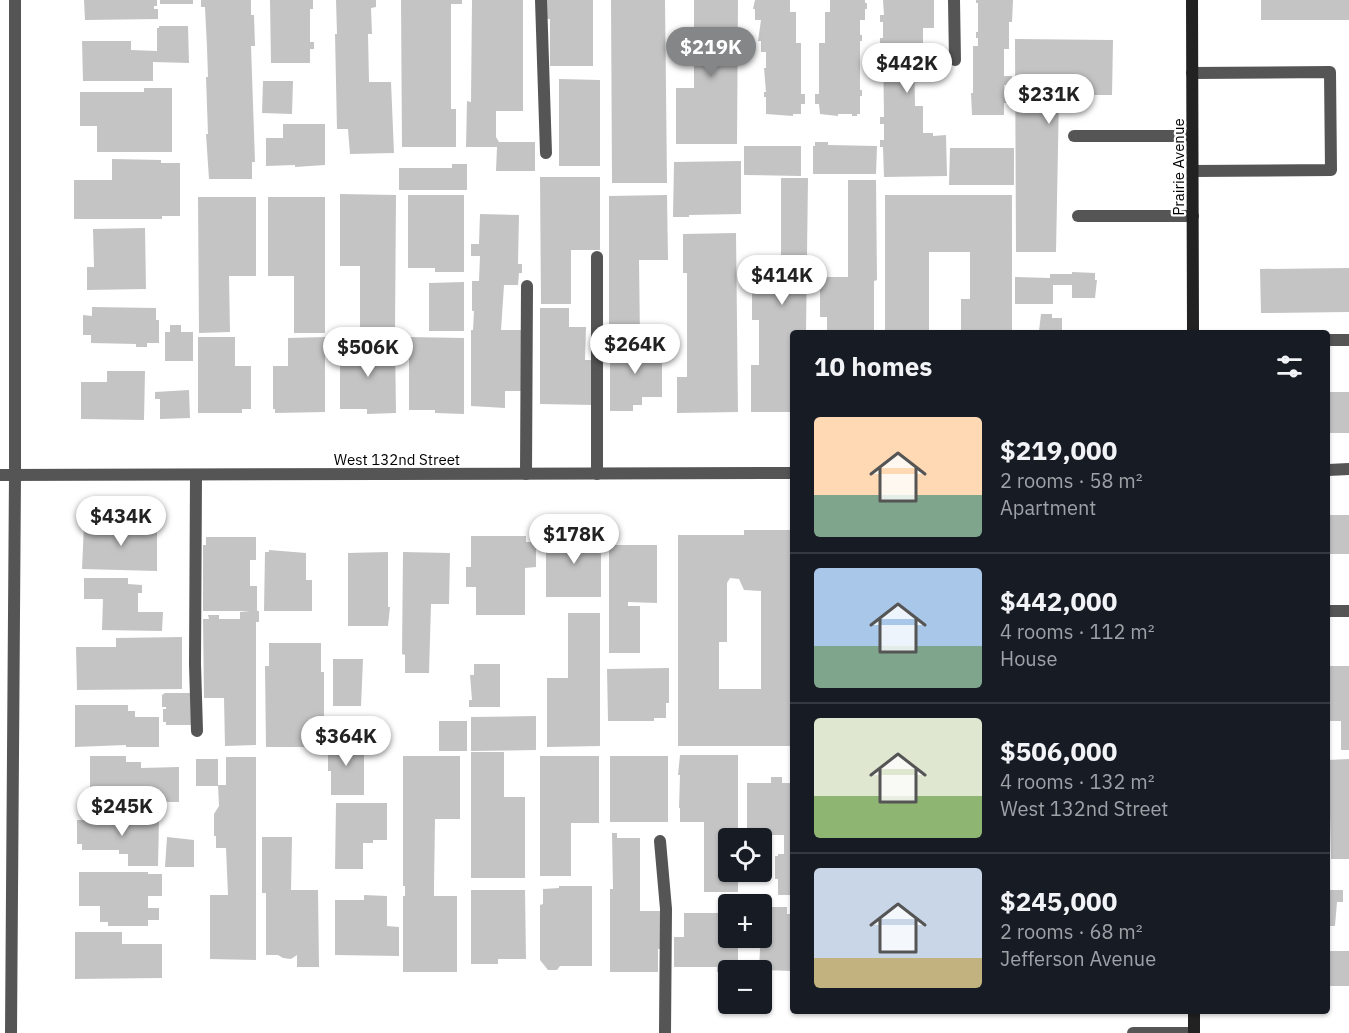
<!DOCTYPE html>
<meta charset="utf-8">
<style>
:root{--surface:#171b24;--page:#242831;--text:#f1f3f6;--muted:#9ea1a6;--line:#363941;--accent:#858687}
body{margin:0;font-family:"IBM Plex Sans",sans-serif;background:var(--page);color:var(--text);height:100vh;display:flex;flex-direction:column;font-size:22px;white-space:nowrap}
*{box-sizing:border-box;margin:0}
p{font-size:20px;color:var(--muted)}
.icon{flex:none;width:33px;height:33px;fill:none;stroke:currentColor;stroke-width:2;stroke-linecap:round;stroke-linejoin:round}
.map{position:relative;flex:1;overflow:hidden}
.panel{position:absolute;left:790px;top:330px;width:540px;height:684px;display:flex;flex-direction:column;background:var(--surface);border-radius:6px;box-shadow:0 2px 4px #0004}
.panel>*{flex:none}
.tools{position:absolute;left:718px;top:828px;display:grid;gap:12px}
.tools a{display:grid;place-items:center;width:54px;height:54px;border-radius:6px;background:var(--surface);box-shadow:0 2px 4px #0004;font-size:30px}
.price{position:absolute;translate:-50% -51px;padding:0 14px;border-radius:21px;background:#fff;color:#222;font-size:20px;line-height:39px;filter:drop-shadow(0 2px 3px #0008)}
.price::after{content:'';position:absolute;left:50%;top:36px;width:18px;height:14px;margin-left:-9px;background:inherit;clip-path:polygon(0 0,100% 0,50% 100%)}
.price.active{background:var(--accent);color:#fff}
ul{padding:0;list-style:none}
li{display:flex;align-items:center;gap:18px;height:150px;padding:0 24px}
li+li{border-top:2px solid var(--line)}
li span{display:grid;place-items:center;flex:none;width:168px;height:120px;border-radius:6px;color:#555}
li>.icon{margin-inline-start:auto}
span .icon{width:72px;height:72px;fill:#fffc;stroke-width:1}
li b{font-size:26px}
h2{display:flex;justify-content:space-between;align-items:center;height:72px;padding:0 24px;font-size:26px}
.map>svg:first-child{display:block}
</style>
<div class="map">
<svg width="1349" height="1033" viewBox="0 0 1349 1033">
<rect width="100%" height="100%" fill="#fff"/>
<g fill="#c4c4c4" fill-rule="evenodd">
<polygon points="84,0 157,0 157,6 154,6 154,9 158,9 158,19 85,20"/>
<rect x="160" y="0" width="33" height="4"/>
<polygon points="201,0 251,0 251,15 254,15 255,46 251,46 255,162 252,162 252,179 209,179 206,134 208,134 206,77 208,77 207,47 205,7 201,7"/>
<polygon points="270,0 313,0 313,9 310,9 310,42 314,42 314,49 310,49 310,63 271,63"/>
<polygon points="336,0 376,0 376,7 371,8 372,34 368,34 369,82 391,82 394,153 350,154 348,129 337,129 335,34 337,34"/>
<polygon points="401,0 462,0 462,4 451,4 451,109 456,109 456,147 402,147"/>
<polygon points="472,0 523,0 523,111 496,111 496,137 499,142 535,142 535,171 496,171 497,147 466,147 467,101 471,102"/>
<polygon points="546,0 593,0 593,66 550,66 550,19 546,19"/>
<polygon points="611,0 665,0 667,183 612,183"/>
<polygon points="694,0 738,0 737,144 676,144 676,88 694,88"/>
<polygon points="755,0 790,0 790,12 796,12 796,43 801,43 801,94 805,94 805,104 801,104 801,114 793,114 793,116 766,114 766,97 764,97 764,92 766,92 764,68 766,68 766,52 761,52 761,41 758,41 761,20 755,20 755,9 753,9"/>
<polygon points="830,0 865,0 865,3 867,3 867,9 865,9 865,20 860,20 860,35 862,35 862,41 860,41 860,90 862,90 862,96 860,96 860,114 857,114 857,116 852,116 852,114 838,114 838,116 820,114 819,104 815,104 815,94 819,94 819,43 825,43 825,12 830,12"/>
<polygon points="883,0 934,0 934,28 923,28 923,55 914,55 915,106 923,106 923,133 933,133 933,136 946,135 947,176 884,177 883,147 880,147 880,140 884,140 884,124 880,124 880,117 884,117 883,45 880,45 880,38 883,38 883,22 880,22 880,15 884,15"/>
<polygon points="976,0 1013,0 1012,22 1009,22 1009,49 1004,49 1004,76 1012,76 1012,85 1004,85 1004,94 1008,94 1008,103 1004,103 1004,115 972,115 971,93 973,93 973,46 978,46 978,38 976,38 976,32 978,32 978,3 976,3"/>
<rect x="1261" y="0" width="88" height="20"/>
<polygon points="159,26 188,26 189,63 153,62 153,81 83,81 82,41 131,41 131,50 157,51 157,28 159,28"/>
<polygon points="1015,39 1113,40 1112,95 1059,95 1056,252 1016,252"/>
<polygon points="559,79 600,80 600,166 559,166"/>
<polygon points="263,81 293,81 292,114 262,113"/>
<polygon points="144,88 172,88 172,152 97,152 97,126 80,126 80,92 144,92"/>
<polygon points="283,124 325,124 325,165 295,167 295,165 266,166 266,138 283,138"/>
<polygon points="815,142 828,142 828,145 877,146 876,174 813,174 813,146 815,146"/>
<polygon points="744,146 801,146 801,176 744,175"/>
<polygon points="950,148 1014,148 1014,185 949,185"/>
<polygon points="112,159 161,160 161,163 180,163 180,216 162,216 162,219 74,219 74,180 112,180"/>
<polygon points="741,161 741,214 689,215 689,217 673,217 674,162"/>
<polygon points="452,164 467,164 467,190 399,190 399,168 452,168"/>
<polygon points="540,177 600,177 600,250 571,250 571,304 541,304"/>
<polygon points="781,178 808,178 806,333 794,333 794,412 751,412 751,365 759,365 759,320 752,320 752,275 781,275"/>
<polygon points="848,180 876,180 877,280 874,281 874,333 827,333 827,317 820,317 820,277 848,277"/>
<polygon points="340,194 396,195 395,333 360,333 360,266 340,266"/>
<polygon points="408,195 464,195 464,272 435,272 435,268 408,268"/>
<polygon points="667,195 668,260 639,260 640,339 609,339 609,196"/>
<polygon points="885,195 1012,195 1012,333 961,333 961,299 970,299 970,252 929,252 929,333 885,333"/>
<polygon points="198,197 256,197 256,276 229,276 230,332 199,333"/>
<polygon points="268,197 325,197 325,333 294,333 294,276 268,276"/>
<polygon points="480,214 519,215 518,264 522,264 522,273 519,273 518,285 504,285 501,330 522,330 524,391 505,391 505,408 471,406 471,330 473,330 474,311 472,311 472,281 479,281 480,256 471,256 471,244 479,244"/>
<polygon points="145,228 146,289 87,290 87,267 94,267 93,229"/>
<polygon points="736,233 738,412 677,413 677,377 687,377 687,273 683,273 683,234"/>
<polygon points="1349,268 1349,312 1261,313 1260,269"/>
<polygon points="1072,272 1095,273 1095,280 1097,280 1095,298 1072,298 1072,285 1053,285 1053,304 1015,304 1015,277 1050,278 1050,274 1072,274"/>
<polygon points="464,282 464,331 429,331 429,283"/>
<polygon points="92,307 156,308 156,320 159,320 159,343 147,343 147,347 136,347 136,344 91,343 91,335 83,335 83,315 92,316"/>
<polygon points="540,308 569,308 569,327 586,327 585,360 593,360 593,405 540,404"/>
<polygon points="1041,314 1052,314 1052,318 1062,318 1062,331 1071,331 1071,333 1030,333 1030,331 1039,331"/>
<polygon points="170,325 181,325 181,332 193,332 193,361 165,361 165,332 170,332"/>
<polygon points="198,337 235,337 235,366 251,366 251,409 242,409 242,413 198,413"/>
<polygon points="325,337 325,412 275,413 275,409 273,409 273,366 288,366 288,338"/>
<polygon points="409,337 464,338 464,414 435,413 435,410 409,410"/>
<polygon points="395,344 396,413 367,414 367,409 340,409 340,345"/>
<polygon points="610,344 662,344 662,397 642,397 642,405 633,405 633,411 610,411"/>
<polygon points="107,371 145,371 144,420 81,419 81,382 107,382"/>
<polygon points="189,390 190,418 160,419 160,399 155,399 155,392"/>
<rect x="1328" y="392" width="21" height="41"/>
<rect x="1328" y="515" width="21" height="39"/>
<polygon points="124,523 157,523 157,571 82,569 84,524 124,525"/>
<polygon points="576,530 601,530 601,597 546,597 546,534 576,534"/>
<path d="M744 530H794V746H678V535H744ZM730 578 739 579 744 590 761 591V689H719V642H727V583Z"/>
<polygon points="471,536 526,536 526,542 536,542 536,567 525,568 525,615 476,615 476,587 466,587 466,567 471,567"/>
<polygon points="206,537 256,537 256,560 250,560 250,586 257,586 257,611 259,611 259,622 256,622 256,745 225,746 224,698 204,698 203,619 209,619 208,615 219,615 219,619 240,619 240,612 250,611 203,611 203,545 206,545"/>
<polygon points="609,545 657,545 657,603 628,602 628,606 640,606 640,653 609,653"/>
<polygon points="269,550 306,553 306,580 312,580 312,611 264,611 265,552 269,552"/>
<polygon points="388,552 388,607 390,607 388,626 348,626 348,553"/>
<polygon points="403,552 450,553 449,604 431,604 429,673 405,673 405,655 402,654"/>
<polygon points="84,578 128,578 128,584 142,585 142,593 138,593 138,612 163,612 162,631 102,630 103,599 84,599"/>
<polygon points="568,613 600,613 600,746 547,747 547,678 568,678"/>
<polygon points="182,637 182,689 77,690 76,647 116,647 116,638"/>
<polygon points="269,643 321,643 321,672 324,672 324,747 266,747 265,666 269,666"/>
<polygon points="333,659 363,659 361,706 333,706"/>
<polygon points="474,664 500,664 500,707 469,707 469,700 472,700 470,675 474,675"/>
<polygon points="1328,666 1349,666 1349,750 1341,750 1341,721 1328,721"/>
<polygon points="669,668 669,703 666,703 666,718 654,718 654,721 608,721 607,669"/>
<polygon points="165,693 193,693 194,725 166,725 166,722 163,722 163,709 166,709 166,707 162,707 162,695"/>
<polygon points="75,705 128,705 128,711 135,711 135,717 159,717 159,747 126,747 126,745 75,747"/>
<polygon points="536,716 536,750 471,751 471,717"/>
<rect x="439" y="721" width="28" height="30"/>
<polygon points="332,735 356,735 356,752 364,752 364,795 331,795 331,771 328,771 328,755 333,755"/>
<polygon points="471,752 504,752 504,797 525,797 525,878 471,878"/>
<polygon points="680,755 738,755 738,838 729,838 729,872 738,872 738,892 704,892 704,822 680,822 680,808 679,808 680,775 678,775"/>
<polygon points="90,756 126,756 126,762 141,762 141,768 179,767 179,802 133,802 130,796 90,796"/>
<polygon points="403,756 460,756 460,819 435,819 434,885 434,896 457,896 457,972 403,972 403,896 405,896 405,886 403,886"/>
<polygon points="540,756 599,756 599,823 571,823 571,876 540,876"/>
<rect x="610" y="756" width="58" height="66"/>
<polygon points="226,757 256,757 256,960 210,959 210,895 228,895 226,848 216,848 216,836 214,836 214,814 219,806 218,785 226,785"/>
<rect x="196" y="759" width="22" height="27"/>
<polygon points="1349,759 1349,859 1331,859 1330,815 1328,815 1328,760"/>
<polygon points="771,777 782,777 782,783 794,783 794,895 778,895 778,879 775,879 775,856 778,856 778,854 784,854 784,835 769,835 769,832 747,832 747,783 771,783"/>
<polygon points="336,803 387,803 387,840 373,840 373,843 363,843 363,869 335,869"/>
<polygon points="102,812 142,813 142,820 159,820 158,866 128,866 128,854 119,854 119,850 82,850 82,844 77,844 77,820 102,820"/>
<polygon points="612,833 617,833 617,838 640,838 640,911 661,911 662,949 658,949 658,972 610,972 610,889 613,889"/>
<polygon points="167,837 194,840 194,867 165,867"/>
<polygon points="262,837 292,837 291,890 318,890 319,967 297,967 297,955 291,959 283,958 278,955 266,955 266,893 262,893"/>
<polygon points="79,872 148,872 148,874 162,874 162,896 148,896 148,908 159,908 159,920 148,920 148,926 108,926 108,922 100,922 100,906 79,906"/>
<polygon points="559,886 592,886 592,966 560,966 557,970 548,970 540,960 540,905 543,904 543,889 559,888"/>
<polygon points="471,890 525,890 526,959 498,959 498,964 471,964"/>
<polygon points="1328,890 1343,890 1343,902 1337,902 1335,926 1328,926"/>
<polygon points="364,895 387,896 387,926 399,927 399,956 335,955 335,900 364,900"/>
<polygon points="762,907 787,907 787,914 794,914 794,971 759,970"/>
<polygon points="684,913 729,913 729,938 738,938 738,970 717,972 717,967 674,967 674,937 684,937"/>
<polygon points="75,932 122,932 122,944 162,944 162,978 75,979"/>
<rect x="1328" y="951" width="21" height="35"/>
</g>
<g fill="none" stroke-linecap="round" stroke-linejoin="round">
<g stroke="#555" stroke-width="12">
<polyline points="541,0 546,153"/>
<polyline points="954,0 955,60"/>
<polyline points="1192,73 1330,72 1331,170 1193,171"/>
<polyline points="1074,136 1192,136"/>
<polyline points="1078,216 1193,216"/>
<polyline points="597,257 597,474"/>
<polyline points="1328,340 1349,340"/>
<polyline points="1328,470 1349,469"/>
<polyline points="526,474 527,286"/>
<polyline points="196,475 195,664 197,731"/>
<polyline points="660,841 666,909 665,1033"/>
</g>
<g stroke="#555" stroke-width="12">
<polyline points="0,475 794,473"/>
<polyline points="1328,611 1349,611"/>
<polyline points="11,1033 15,475 15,0"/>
<polyline points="1133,1033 1194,1033"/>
</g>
<g stroke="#222" stroke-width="12">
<polyline points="1192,0 1193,333"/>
<polyline points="1194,1011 1194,1033"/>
</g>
</g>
<g text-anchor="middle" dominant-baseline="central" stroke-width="4.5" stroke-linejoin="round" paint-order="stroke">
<g font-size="15" fill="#000" stroke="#fff">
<text transform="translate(1178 167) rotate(-90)">Prairie Avenue</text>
<text x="397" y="459">West 132nd Street</text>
</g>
</g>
</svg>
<div class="tools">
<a><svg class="icon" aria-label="locate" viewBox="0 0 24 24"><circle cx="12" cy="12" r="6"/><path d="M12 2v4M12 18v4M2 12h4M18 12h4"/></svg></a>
<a>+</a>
<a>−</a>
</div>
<b class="price active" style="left:711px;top:78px">$219K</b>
<b class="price" style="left:907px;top:94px">$442K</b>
<b class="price" style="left:1049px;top:125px">$231K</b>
<b class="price" style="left:782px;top:306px">$414K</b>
<b class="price" style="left:635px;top:375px">$264K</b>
<b class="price" style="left:368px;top:378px">$506K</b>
<b class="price" style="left:121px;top:547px">$434K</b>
<b class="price" style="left:574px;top:565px">$178K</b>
<b class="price" style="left:346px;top:767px">$364K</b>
<b class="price" style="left:122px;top:837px">$245K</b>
<section class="panel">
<h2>10 homes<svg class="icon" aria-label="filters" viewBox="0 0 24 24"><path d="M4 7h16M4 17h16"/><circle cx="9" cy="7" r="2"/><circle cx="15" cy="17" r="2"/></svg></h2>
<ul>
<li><span style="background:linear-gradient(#ffd9b3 65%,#7fa58c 0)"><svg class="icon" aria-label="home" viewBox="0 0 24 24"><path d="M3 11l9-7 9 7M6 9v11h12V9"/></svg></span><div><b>$219,000</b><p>2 rooms · 58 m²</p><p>Apartment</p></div></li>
<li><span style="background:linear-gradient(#a9c7e8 65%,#7fa58c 0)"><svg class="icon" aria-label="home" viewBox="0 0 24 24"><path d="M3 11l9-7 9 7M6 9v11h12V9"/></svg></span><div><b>$442,000</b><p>4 rooms · 112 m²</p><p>House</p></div></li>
<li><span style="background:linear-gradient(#dfe7d0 65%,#8fb573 0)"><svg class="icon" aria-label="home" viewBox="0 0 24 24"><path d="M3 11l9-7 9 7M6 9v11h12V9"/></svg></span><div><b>$506,000</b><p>4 rooms · 132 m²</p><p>West 132nd Street</p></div></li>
<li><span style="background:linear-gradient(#c9d6e8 75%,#c2b280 0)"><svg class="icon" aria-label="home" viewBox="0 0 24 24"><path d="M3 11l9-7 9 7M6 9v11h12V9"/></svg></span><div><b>$245,000</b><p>2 rooms · 68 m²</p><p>Jefferson Avenue</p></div></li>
</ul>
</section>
</div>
